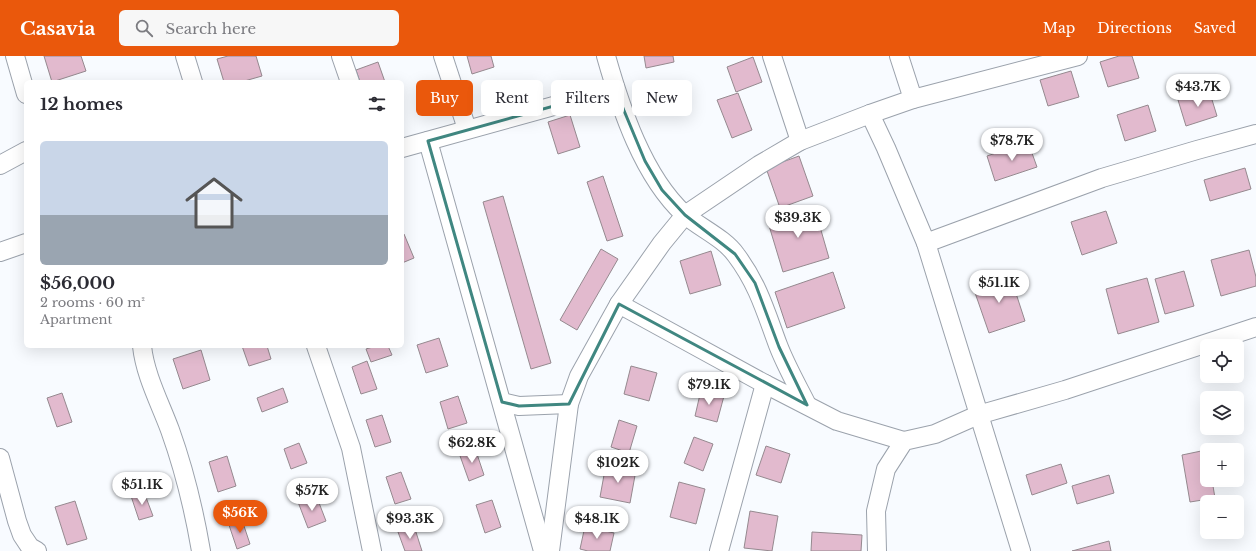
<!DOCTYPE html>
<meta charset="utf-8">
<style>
:root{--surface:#fff;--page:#f7f7f7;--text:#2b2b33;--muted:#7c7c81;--line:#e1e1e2;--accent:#ea580c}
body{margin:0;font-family:"Libre Baskerville",serif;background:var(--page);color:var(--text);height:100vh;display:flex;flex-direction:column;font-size:15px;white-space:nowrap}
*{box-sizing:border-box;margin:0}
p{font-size:13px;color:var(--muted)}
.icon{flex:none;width:22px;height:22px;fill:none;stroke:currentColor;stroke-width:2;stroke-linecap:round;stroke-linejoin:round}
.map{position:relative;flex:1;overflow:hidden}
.sheet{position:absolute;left:24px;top:24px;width:380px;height:268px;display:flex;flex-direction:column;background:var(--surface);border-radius:6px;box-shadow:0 4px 16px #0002}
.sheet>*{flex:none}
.hud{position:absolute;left:416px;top:24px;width:380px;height:36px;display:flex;gap:8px}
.buttons{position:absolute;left:1200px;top:283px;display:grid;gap:8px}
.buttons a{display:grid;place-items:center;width:44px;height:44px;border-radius:6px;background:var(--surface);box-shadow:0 4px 16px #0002;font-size:20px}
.price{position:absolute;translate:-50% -34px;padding:0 9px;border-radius:14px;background:#fff;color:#222;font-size:13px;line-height:26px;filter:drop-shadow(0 1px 2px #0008)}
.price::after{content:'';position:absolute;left:50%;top:24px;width:12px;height:9px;margin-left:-6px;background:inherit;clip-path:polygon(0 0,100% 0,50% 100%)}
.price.active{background:var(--accent);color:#fff}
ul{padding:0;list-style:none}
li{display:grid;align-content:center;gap:8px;height:212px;padding:0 16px}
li+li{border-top:1px solid var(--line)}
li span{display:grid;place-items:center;height:124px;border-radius:6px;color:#555}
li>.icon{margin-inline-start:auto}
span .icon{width:72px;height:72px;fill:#fffc;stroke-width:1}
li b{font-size:17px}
h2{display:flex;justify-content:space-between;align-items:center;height:48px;padding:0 16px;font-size:17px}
.chip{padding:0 14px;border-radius:6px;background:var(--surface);box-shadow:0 4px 16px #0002;font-size:14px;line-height:36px}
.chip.active{background:var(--accent);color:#fff}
header{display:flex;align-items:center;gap:24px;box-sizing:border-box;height:56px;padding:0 20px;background:var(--accent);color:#fff}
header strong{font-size:19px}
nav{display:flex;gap:22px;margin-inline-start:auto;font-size:14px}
.search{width:280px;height:36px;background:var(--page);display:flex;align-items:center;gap:10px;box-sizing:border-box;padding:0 14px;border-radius:6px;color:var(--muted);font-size:15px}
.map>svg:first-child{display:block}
</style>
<header>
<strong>Casavia</strong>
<div class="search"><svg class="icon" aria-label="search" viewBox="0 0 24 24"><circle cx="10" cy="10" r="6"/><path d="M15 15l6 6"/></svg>Search here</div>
<nav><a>Map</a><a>Directions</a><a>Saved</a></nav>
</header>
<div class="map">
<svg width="1256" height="495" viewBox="0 0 1256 495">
<rect width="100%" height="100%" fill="#f8fbff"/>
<g fill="#e2bace" stroke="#95898f">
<polygon points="44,0 81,0 86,15 52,26"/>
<polygon points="228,0 256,0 262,20 241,26 224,26 217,3"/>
<polygon points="467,0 491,0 494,11 472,18"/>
<polygon points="644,0 673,0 674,6 646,12"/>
<polygon points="1119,0 1132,0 1139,22 1108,31 1100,6"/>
<polygon points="753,1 762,26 736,36 727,11"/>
<polygon points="378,6 385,26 360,26 356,14"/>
<polygon points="1071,15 1079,41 1048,50 1040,24"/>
<polygon points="1209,34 1217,60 1186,70 1178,44"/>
<polygon points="738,37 752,74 732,82 717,44"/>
<polygon points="1148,49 1156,75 1125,85 1117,59"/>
<polygon points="570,59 580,91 558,98 548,66"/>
<polygon points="1028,86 1037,111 995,125 987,100"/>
<polygon points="799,100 813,140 780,152 766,112"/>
<polygon points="1245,112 1251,133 1210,145 1204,124"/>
<polygon points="603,120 623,180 607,185 587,126"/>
<polygon points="503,140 551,307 531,313 483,146"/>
<polygon points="814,150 829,202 783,216 767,163"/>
<polygon points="1106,155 1117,187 1082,199 1071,166"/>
<polygon points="404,178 414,202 402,207 402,179"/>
<polygon points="601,193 618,203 577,274 560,264"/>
<polygon points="1249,194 1256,221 1256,230 1221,240 1211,204"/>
<polygon points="711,195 721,229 690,238 680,205"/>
<polygon points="1184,215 1194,250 1165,258 1155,223"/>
<polygon points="833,216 845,252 787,272 775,236"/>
<polygon points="1010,219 1025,265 989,277 973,231"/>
<polygon points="1147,222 1159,266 1118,278 1106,233"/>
<polygon points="439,282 448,310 426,317 417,289"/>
<polygon points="242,290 267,290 271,303 249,310"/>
<polygon points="376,290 388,290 392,299 371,306 366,293"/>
<polygon points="201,294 210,324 183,333 173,303"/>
<polygon points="367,305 377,333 361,338 352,311"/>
<polygon points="631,310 657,317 649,345 624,338"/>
<polygon points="283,332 288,346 262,356 257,342"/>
<polygon points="701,334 724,340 717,366 695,360"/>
<polygon points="62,337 72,366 57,371 47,342"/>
<polygon points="458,340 467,367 448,373 440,346"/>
<polygon points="382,359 391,386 375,391 366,364"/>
<polygon points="619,364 637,370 629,397 611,391"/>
<polygon points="694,381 713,388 703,415 684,407"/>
<polygon points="299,387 307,407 291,413 284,393"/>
<polygon points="766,390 790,398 781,427 756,419"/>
<polygon points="475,392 484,419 469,425 459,397"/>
<polygon points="1206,394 1207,424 1212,424 1215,442 1190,446 1182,399"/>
<polygon points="227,400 236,430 218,436 209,406"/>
<polygon points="606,408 636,414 630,447 600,441"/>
<polygon points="1061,408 1067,427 1032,439 1026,419"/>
<polygon points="401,416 411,443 395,448 386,421"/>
<polygon points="1109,419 1114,437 1077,448 1072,430"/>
<polygon points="679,426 705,433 696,468 670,461"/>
<polygon points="144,436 153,460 139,464 131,440"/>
<polygon points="316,439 326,465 308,472 298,446"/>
<polygon points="492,444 501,471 485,477 476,449"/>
<polygon points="75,445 87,483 67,489 55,451"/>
<polygon points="750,455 778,460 772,495 744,492"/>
<polygon points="242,464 250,488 237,493 229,469"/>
<polygon points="414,470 422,495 405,495 398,476"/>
<polygon points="585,470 614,477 610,495 588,495 580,493"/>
<polygon points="812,476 862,479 861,495 811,495"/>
<polygon points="1109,485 1111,495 1072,495"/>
</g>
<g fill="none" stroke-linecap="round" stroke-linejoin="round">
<defs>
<g id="minor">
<polyline points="15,0 26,38"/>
<polyline points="185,0 193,26"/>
<polyline points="341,0 350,26"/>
<polyline points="443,0 467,73"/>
<path d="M606 0C621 53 643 120 684 158 700 172 724 182 736 199 758 228 766 257 778 289 786 310 797 329 807 349"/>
<polyline points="772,0 800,85"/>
<polyline points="899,0 913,43"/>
<polyline points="870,58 886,92 926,187 1021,495"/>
<polyline points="428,85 543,495"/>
<polyline points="402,92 615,33"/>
<polyline points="0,109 26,95"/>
<polyline points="926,187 1102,122 1197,94 1256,78"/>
<polyline points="0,196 26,187"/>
<polyline points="619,248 765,328 837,365 904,385"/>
<path d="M142 290C145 319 160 347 170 374 184 413 194 454 201 495"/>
<polyline points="316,290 351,392 372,495"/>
<polyline points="502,346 519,350 569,348"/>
<polyline points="0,402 17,465 22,479 30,491 37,495"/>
<polyline points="550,495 569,348 579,320 619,248 662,187 685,159 759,109 800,85 870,58 913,43 1078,0"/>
<polyline points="719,495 765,328"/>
<polyline points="877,495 876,455 886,413 904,385 935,378 978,359 1065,334 1256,271"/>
</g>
</defs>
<use href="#minor" stroke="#9ba2ac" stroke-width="20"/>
<use href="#minor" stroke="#fff" stroke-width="18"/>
</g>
<path fill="none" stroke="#408781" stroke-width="3" stroke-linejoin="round" d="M615 33 645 105 662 134 685 159 735 198 755 227 779 291 807 349 619 248 569 348 519 350 502 346 428 85Z"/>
</svg>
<div class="buttons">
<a><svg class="icon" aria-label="locate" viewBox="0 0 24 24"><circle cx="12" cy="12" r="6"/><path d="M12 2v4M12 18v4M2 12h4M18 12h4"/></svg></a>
<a><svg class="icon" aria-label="layers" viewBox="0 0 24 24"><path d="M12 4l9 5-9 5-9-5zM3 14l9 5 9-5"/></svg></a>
<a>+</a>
<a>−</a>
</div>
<b class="price" style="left:1198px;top:52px">$43.7K</b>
<b class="price" style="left:1012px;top:106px">$78.7K</b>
<b class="price" style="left:798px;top:183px">$39.3K</b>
<b class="price" style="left:999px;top:248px">$51.1K</b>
<b class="price" style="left:709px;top:350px">$79.1K</b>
<b class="price" style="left:472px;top:408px">$62.8K</b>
<b class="price" style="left:618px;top:428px">$102K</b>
<b class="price" style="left:142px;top:450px">$51.1K</b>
<b class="price" style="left:312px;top:456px">$57K</b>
<b class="price active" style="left:240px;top:478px">$56K</b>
<b class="price" style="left:410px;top:484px">$93.3K</b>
<b class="price" style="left:597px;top:484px">$48.1K</b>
<div class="hud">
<a class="chip active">Buy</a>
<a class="chip">Rent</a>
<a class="chip">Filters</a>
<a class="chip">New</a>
</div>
<section class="sheet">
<h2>12 homes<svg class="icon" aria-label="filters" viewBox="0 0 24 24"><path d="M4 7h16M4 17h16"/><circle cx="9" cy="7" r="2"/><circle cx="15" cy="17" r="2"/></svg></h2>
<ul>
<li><span style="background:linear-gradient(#c9d6e8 60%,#9aa5b1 0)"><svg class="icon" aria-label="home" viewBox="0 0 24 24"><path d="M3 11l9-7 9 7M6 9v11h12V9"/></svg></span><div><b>$56,000</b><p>2 rooms · 60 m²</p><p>Apartment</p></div></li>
</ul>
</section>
</div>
